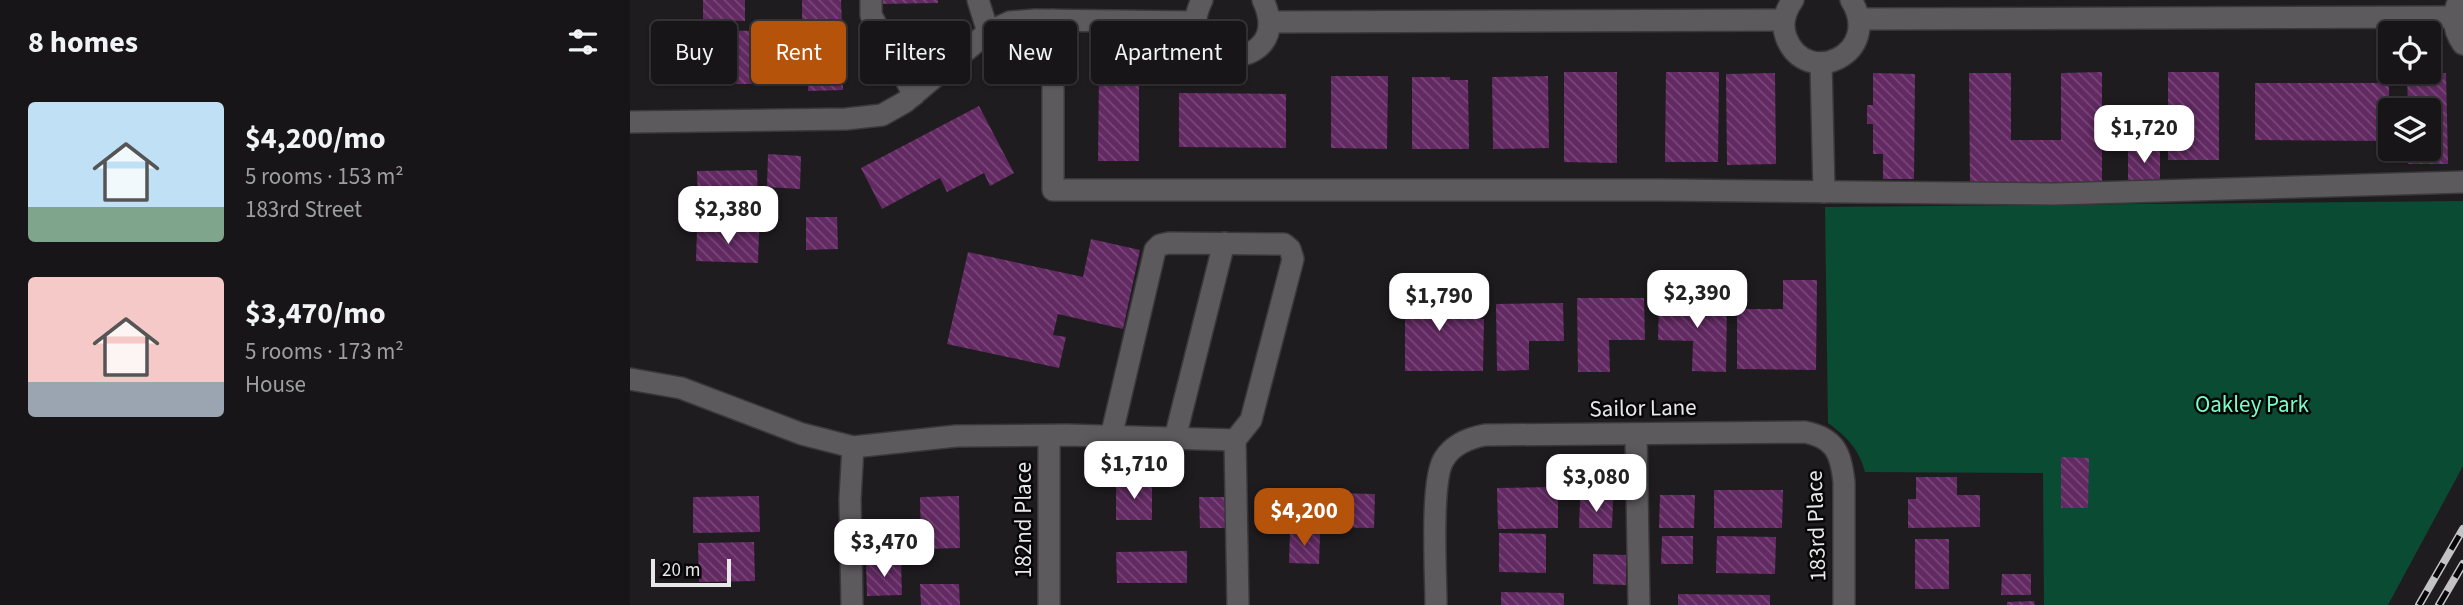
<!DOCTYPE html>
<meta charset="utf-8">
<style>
:root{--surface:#171517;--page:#201e20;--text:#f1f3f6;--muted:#9e9fa1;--line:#363436;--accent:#b45309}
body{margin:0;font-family:"Source Sans 3",sans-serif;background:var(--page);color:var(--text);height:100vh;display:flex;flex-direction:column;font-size:26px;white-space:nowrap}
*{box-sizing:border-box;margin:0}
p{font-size:23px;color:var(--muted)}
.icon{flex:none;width:38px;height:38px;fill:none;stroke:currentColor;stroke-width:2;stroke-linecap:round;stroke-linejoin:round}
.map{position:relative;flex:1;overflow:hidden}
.sheet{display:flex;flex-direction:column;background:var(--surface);width:630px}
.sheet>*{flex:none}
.banner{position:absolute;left:21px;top:21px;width:665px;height:63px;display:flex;gap:14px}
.tools{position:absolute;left:1748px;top:21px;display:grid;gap:14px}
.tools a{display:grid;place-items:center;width:63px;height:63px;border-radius:7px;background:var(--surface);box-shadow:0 2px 5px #0004,0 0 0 2px var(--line);font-size:35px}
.scale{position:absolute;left:21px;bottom:18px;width:80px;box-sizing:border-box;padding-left:7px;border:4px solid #e8e7e9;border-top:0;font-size:19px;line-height:24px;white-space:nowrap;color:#e8e7e9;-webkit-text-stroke:5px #080708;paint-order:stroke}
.price{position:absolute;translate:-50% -60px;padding:0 16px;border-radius:14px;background:#fff;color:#222;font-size:23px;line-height:46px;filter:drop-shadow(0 2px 4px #0008)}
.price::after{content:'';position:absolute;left:50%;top:42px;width:21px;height:16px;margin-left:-10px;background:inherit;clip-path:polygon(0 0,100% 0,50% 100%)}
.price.active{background:var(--accent);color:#fff}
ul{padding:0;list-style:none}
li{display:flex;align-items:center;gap:21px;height:175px;padding:0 28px}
li span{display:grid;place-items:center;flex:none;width:196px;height:140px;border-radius:7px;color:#555}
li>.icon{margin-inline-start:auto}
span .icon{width:84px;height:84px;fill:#fffc;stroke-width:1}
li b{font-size:30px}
h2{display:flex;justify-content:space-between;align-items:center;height:84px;padding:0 28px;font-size:30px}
.chip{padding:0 24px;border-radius:7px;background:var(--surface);box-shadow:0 2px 5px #0004,0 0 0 2px var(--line);font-size:24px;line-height:63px}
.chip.active{background:var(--accent);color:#fff}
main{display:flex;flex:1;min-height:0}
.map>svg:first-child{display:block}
</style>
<main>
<section class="sheet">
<h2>8 homes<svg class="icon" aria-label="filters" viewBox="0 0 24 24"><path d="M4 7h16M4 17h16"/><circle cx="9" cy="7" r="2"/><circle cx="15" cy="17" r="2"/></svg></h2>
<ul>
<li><span style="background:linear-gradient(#bfe0f5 75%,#7fa58c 0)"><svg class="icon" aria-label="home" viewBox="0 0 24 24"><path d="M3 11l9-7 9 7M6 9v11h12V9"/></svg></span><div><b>$4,200/mo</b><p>5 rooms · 153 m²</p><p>183rd Street</p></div></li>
<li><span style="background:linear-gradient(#f6c9c9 75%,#9aa5b1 0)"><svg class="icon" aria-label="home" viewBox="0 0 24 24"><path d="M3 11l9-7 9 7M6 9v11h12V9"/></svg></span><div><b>$3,470/mo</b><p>5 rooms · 173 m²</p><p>House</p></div></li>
</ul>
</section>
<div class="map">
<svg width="1833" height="605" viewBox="0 0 1833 605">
<defs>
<pattern id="building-back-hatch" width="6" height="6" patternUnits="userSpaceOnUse" patternTransform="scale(1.75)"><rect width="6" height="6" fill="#622962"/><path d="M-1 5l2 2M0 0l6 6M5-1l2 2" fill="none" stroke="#784878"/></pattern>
</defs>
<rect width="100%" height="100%" fill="#1f1c1f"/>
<path fill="#0a4b34" d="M1833 201V466L1758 605H1414L1413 473 1235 472C1229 449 1217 437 1198 423L1195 207Z"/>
<g fill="url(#building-back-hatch)">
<polygon points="73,0 115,0 115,21 73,20"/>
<polygon points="172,0 211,0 212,25 172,26"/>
<polygon points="246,0 308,0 308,3 246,4"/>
<polygon points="72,30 129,31 129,84 93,84 93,73 72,73"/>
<polygon points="212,53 213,90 178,91 177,54"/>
<polygon points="934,72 987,72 987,163 934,162"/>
<polygon points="1036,72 1089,72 1088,162 1035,162"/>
<polygon points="1472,72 1472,182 1340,183 1339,73 1381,73 1381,140 1431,140 1431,73"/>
<rect x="1538" y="72" width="51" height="88"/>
<polygon points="1145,73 1146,164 1097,165 1096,74"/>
<polygon points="1243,73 1285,74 1284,179 1253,179 1253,154 1243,154 1243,124 1237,124 1237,105 1243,105"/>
<polygon points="1816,73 1818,164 1778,164 1778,149 1799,149 1799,110 1778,110 1777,74"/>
<polygon points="469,76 509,76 509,161 468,161"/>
<polygon points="701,76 758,76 757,149 701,148"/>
<polygon points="918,76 919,148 863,149 862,77"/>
<polygon points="782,77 820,77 820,80 838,80 839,149 782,149"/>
<polygon points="1625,83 1759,83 1759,141 1625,140"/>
<polygon points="549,93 656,94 656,148 549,147"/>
<polygon points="349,106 384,173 360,186 354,173 317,192 310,178 252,209 231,168"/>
<polygon points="1498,148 1530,148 1530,182 1498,181"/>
<polygon points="138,154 171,156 170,189 137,187"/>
<polygon points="127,170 128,202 68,204 67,171"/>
<polygon points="176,217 207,217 208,249 176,250"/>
<polygon points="67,229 129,231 128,263 66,261"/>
<polygon points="461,239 510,250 493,329 428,314 423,335 436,337 429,368 317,344 338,252 453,277"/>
<polygon points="1153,280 1187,280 1186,370 1107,369 1107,309 1153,309"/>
<polygon points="775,281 812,281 812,319 854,319 853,371 775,371"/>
<polygon points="947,298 1014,298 1015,340 979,340 980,372 948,372"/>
<polygon points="1029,300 1097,301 1096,372 1062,371 1063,341 1028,340"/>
<polygon points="933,303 934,341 899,341 899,370 867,371 866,304"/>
<polygon points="1431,457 1459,458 1458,508 1431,508"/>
<polygon points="1286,477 1327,477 1327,495 1350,495 1350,527 1278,528 1278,499 1286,499"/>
<rect x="486" y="482" width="36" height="38"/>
<polygon points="928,487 928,528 868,529 867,488"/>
<polygon points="1084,490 1153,490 1152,528 1084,528"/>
<polygon points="658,492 745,494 744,528 688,527 688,519 658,518"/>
<polygon points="1030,495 1065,495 1064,528 1029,528"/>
<polygon points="129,496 130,532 63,533 63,497"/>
<polygon points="329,496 330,548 291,549 290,497"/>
<polygon points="569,497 597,497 598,528 570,528"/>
<polygon points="950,500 983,500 982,528 949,528"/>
<polygon points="660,533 690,534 689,564 659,563"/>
<polygon points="869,533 916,534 916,573 869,572"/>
<polygon points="1032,536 1063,536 1063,564 1031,564"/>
<polygon points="1087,536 1146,537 1145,574 1086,573"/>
<rect x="1285" y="539" width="34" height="50"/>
<polygon points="124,542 125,581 69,582 68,543"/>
<polygon points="557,551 557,583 487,583 486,552"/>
<polygon points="963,554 996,555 996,585 963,584"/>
<polygon points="271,562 272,595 237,596 236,563"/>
<polygon points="1372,574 1401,574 1401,595 1371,595"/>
<polygon points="290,584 329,584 330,605 291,605"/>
<polygon points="871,592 934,593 934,605 871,605"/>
<polygon points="1048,594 1140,595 1140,605 1048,605"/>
<polygon points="1404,601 1405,605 1377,605 1377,602"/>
</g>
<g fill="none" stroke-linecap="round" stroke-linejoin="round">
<defs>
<g id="minor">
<polyline points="241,0 241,15 284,95"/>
<polyline points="348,0 358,32"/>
<path d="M572 0C536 73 668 76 633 0"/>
<path d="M1163 0C1155 11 1151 23 1156 37 1176 90 1254 53 1221 0"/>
<path d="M1829 0C1822 15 1823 30 1833 44"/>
<polyline points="1230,19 1824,17"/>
<polyline points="423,20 423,190 1032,190 1424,194 1833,182"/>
<polyline points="640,22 1154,20"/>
<polyline points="1191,63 1194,192"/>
<polyline points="0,122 216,119 252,115 275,102 358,32 380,22 405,20 566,22"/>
<polyline points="0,379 51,388 172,434 223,447 326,436 437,435 605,440"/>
<polyline points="1006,434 1009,605"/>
<polyline points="481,437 525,250 530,245 539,243 654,244 660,249 663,259 621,420 605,440 608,605"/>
<polyline points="545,438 594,243"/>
<polyline points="222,605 220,499 223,447"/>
<polyline points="419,605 419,436"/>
<path d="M806 605C806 576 800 480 814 459 823 444 839 438 855 435L1175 432C1205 438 1211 453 1214 482V605"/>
</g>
</defs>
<use href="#minor" stroke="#3a383a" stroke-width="24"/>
<use href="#minor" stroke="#5d5a5e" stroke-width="21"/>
<defs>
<g id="rail">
<polyline points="1789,605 1833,529"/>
<polyline points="1809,605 1833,564"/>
</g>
</defs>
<use href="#rail" stroke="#c3c2c4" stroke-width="8"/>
<use href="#rail" stroke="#080708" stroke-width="5" stroke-dasharray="16" stroke-linecap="butt"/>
</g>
<g text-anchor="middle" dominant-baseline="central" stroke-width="5" stroke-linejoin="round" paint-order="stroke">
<g font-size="23" fill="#77fec6" stroke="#080708">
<text x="1622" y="404">Oakley Park</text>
</g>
<g font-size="23" fill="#e8e7e9" stroke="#080708">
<text transform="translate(1013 408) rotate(-1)">Sailor Lane</text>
<text transform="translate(393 520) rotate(-90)">182nd Place</text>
<text transform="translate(1186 526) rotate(-92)">183rd Place</text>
</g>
</g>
</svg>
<div class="tools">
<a><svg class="icon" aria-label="locate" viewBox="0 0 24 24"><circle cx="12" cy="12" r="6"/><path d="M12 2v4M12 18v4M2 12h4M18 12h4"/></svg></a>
<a><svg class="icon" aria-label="layers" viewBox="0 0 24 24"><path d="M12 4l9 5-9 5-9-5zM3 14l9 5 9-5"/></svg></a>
</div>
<div class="scale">20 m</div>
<b class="price" style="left:1514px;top:165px">$1,720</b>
<b class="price" style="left:98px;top:246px">$2,380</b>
<b class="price" style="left:1067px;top:330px">$2,390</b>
<b class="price" style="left:809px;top:333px">$1,790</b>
<b class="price" style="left:504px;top:501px">$1,710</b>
<b class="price" style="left:966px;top:514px">$3,080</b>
<b class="price active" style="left:674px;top:548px">$4,200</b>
<b class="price" style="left:254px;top:579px">$3,470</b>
<div class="banner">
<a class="chip">Buy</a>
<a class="chip active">Rent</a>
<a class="chip">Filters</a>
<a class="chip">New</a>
<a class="chip">Apartment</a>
</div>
</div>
</main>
